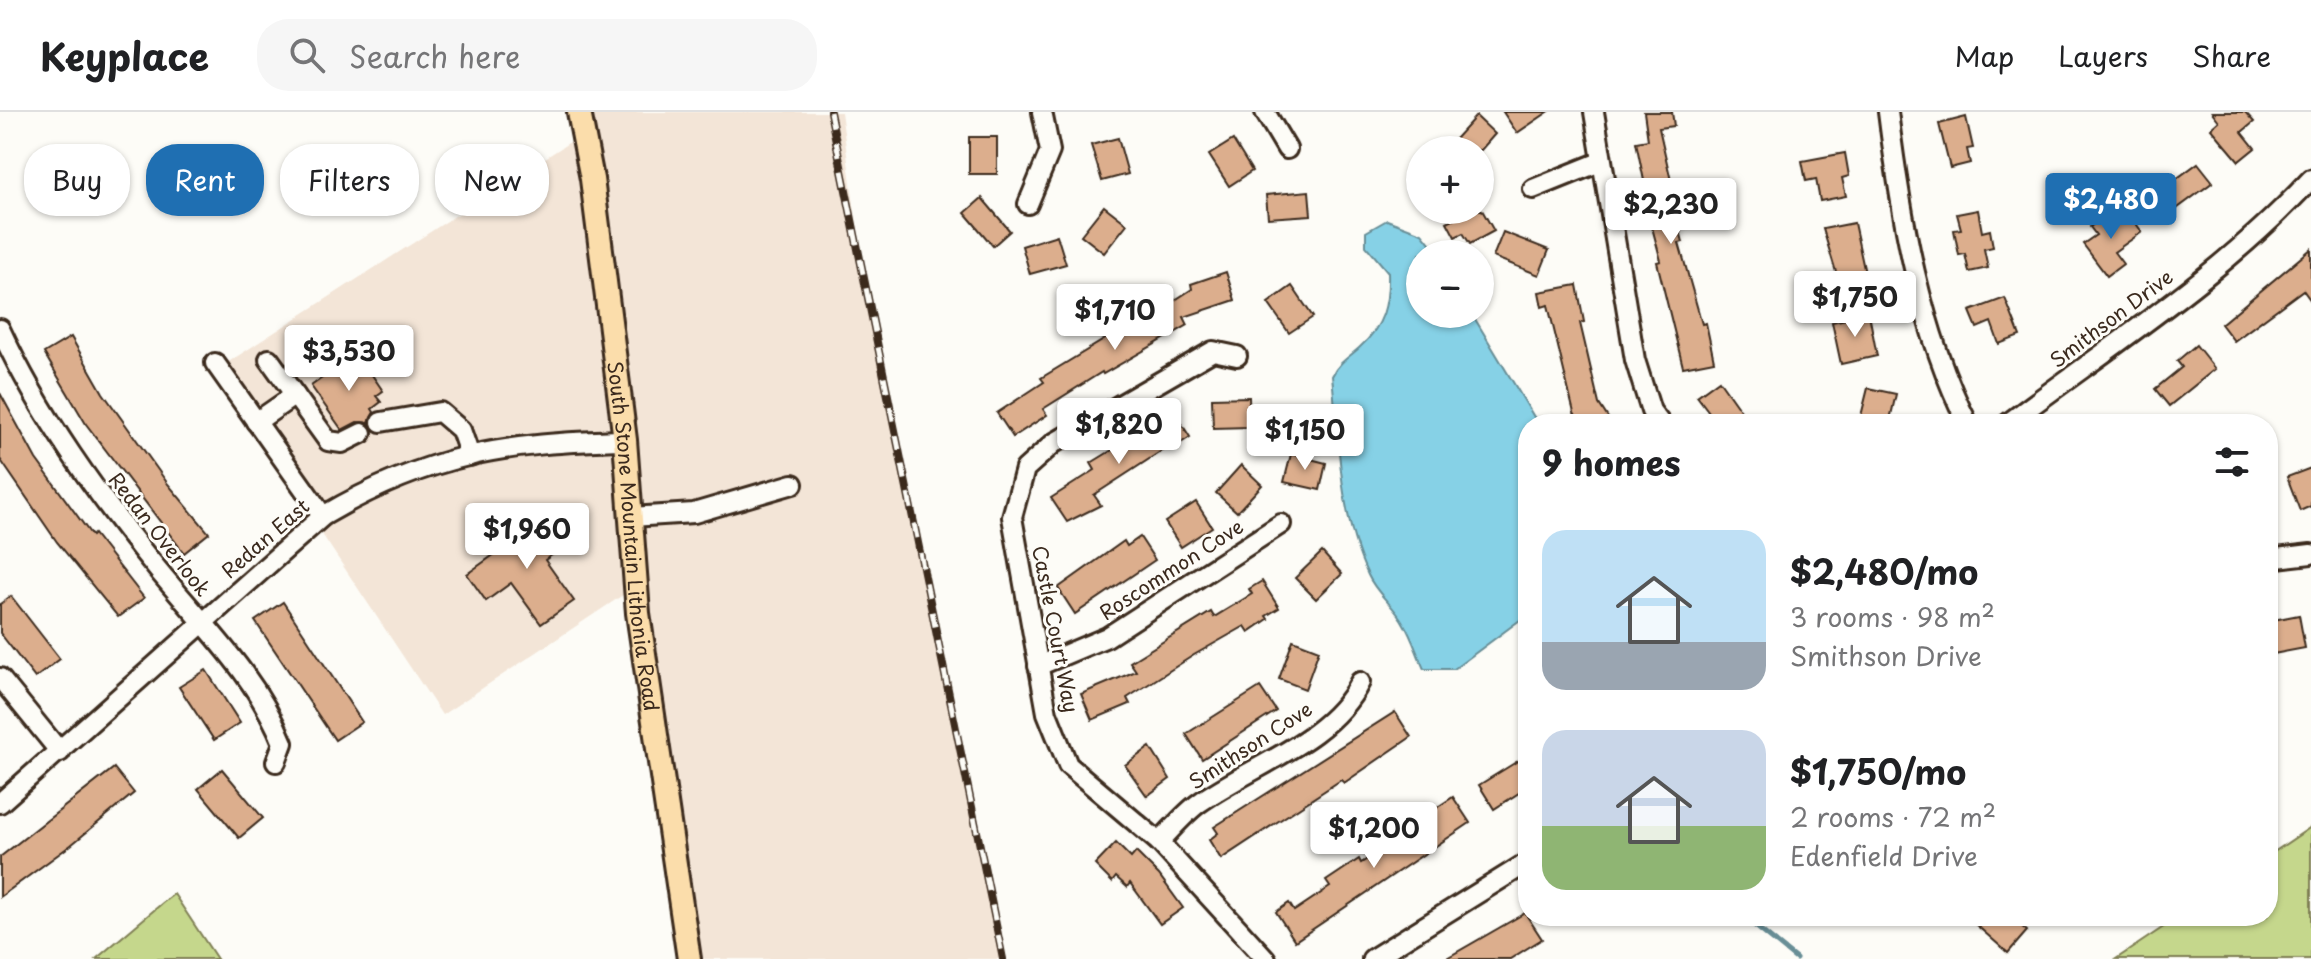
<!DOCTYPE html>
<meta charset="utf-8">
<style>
:root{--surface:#fff;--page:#f6f6f6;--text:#202124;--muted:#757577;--line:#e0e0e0;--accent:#1f6fb2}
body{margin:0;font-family:"Playpen Sans",sans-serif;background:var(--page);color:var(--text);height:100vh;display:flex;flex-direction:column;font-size:30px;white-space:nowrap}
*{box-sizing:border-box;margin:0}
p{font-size:26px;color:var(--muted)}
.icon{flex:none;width:44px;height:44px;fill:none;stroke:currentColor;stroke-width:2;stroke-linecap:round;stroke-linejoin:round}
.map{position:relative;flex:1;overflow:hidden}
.drawer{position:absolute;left:1518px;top:302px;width:760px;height:512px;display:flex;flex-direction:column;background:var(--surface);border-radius:32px;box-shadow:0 2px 6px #0004}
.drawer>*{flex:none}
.top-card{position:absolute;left:24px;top:32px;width:760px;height:72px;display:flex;gap:16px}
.controls{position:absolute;left:1406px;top:24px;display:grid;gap:16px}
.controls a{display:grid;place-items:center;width:88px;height:88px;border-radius:50%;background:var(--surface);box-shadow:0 2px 6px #0004;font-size:40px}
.price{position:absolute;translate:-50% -68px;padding:0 18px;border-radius:8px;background:#fff;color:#222;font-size:26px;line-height:52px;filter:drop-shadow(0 2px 4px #0008)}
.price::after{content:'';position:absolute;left:50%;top:48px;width:24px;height:18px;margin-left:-12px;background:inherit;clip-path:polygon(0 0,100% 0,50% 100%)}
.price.active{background:var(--accent);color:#fff}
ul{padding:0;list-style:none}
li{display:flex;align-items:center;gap:24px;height:200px;padding:0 24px}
li span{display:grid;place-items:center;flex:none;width:224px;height:160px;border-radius:24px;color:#555}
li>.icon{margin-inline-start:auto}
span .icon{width:96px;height:96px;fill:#fffc;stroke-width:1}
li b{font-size:34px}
h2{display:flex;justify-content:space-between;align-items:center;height:96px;padding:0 24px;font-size:34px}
.pill{padding:0 28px;border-radius:32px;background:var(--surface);box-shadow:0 2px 6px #0004;font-size:28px;line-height:72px}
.pill.active{background:var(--accent);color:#fff}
header{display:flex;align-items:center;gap:48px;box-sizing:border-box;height:112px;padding:0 40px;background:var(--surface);border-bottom:2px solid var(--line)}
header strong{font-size:38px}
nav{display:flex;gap:44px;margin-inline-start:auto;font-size:28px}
.search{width:560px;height:72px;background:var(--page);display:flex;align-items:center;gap:20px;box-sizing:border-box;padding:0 28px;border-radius:32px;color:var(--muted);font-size:30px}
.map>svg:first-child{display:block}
</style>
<header>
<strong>Keyplace</strong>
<div class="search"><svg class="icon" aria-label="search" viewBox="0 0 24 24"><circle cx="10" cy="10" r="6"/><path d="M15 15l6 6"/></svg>Search here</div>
<nav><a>Map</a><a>Layers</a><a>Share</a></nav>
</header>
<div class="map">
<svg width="2311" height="847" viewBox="0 0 2311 847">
<rect width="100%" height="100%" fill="#fdfcf7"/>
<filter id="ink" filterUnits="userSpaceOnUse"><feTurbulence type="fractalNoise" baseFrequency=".0125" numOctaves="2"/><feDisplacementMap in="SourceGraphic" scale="16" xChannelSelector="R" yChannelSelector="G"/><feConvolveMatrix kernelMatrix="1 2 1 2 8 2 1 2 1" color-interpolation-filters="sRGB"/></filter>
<g filter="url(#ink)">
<polygon fill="#f3e5d7" points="582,0 841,0 862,149 982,749 1007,847 681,847 632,477 442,603 312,407 219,256 584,21"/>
<g fill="#c5d78c" stroke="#808055" stroke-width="2">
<polygon points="2311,715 2311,847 2116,847 2180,804 2268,804 2268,744"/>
<polygon points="174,782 217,847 96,847 166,788"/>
</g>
<path fill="#86d1e6" stroke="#688e96" stroke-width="2" d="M1387 108 1422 121 1439 142H1420V202H1472L1534 305 1543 312H1528V502L1454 557H1424C1417 542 1412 525 1404 512 1394 493 1377 483 1368 463 1339 403 1339 329 1332 264 1339 250 1348 246 1359 236 1384 214 1389 192 1388 160L1366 134V120Z"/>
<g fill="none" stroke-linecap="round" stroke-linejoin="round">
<polyline stroke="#688e96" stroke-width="5" points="1743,804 1796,847"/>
</g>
<g fill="#dcae8d" stroke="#3b2a1e" stroke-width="2">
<polygon points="1503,0 1548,0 1517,21"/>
<polygon points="1644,0 1672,0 1674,14 1659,16 1672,73 1668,73 1683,130 1679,131 1702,212 1706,211 1714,249 1683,255 1657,150 1661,149 1645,89 1648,88 1636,30 1648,28"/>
<polygon points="2212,0 2245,0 2254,10 2242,20 2255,36 2239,49 2211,16 2219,9"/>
<polygon points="1476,4 1495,22 1481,38 1445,38"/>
<polygon points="1966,5 1973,36 1967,37 1970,51 1950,56 1939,12"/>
<rect x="969" y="25" width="28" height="37"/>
<polygon points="1118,26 1128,62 1102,69 1091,33"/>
<polygon points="1233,28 1252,59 1229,74 1209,43"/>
<polygon points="1845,41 1849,64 1842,66 1846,84 1820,89 1816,67 1806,69 1802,49"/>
<polygon points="2198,51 2213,70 2167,104 2153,84"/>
<polygon points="1309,79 1311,103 1268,106 1266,83"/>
<polygon points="982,86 1010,119 993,134 965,101"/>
<polygon points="1104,94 1127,112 1104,141 1081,123"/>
<polygon points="1453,98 1482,98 1494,119 1470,132 1463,121 1455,125 1447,110 1457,105"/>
<polygon points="1978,98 1982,120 1990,118 1993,135 1984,137 1988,156 1969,160 1965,142 1959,143 1954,118 1961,117 1957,102"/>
<polygon points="2127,99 2142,120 2114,140 2123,152 2107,164 2083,132 2096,123 2090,115 2103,105 2108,112"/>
<polygon points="1854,111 1868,175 1842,180 1823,117"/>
<polygon points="1503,120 1549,138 1539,163 1493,145"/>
<polygon points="1057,123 1066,152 1030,162 1022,134"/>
<polygon points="2311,137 2311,189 2303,178 2234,229 2221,212"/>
<polygon points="1226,160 1235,188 1184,205 1188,213 1103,262 1102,260 1043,297 1047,303 1013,325 997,301 1044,270 1041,266 1122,217 1124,221 1192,177 1191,172"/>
<polygon points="1577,173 1584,210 1580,211 1599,292 1612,312 1580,312 1574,301 1548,193 1542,195 1539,180"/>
<polygon points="1292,174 1313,205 1289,221 1268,191"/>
<polygon points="2005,186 2020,224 1999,232 1991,210 1977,216 1970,199"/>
<polygon points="1869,202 1877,244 1841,252 1832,210"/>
<polygon points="71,225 103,281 168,372 209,421 184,441 86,312 44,241"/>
<polygon points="2196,233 2215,257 2169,294 2155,277 2182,255 2177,249"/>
<polygon points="357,241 383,279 376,284 381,290 372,297 374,300 369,311 357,310 342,318 311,274"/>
<polygon points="1719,268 1750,312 1718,312 1697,284"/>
<polygon points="1868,276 1896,282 1889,312 1859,312"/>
<polygon points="0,281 36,347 92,424 94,422 144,486 118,505 57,430 0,347"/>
<polygon points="1249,285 1250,315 1213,316 1212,286"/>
<polygon points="1174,300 1190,325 1170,338 1161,329 1163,338 1094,383 1101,393 1067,410 1051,386 1095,358 1091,351"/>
<polygon points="1291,342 1326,351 1320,378 1284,370"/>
<polygon points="1241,353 1262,373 1237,400 1216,381"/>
<polygon points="2311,356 2311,394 2300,399 2287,365"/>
<polygon points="1196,390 1212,415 1181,435 1165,410"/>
<polygon points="548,404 567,432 545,448 574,489 541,512 511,471 486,489 467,462"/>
<polygon points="1140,425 1155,448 1075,502 1058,476 1124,429 1127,434"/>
<polygon points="1322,440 1342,462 1316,487 1295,466"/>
<polygon points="1262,469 1279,496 1266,504 1268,507 1249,520 1245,514 1194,543 1127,586 1130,592 1092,608 1081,582 1136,559 1130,550 1211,500 1214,505 1252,482 1249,477"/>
<polygon points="11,484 60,547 35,566 0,521 0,492"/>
<polygon points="283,490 362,610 335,628 255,509"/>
<polygon points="2299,503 2305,536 2268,543 2268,509"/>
<polygon points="1293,528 1319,538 1305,577 1279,567"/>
<polygon points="206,558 240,611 214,628 179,575"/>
<polygon points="1260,575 1276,599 1202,647 1186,622"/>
<polygon points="1395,600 1411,625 1344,671 1341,668 1221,747 1209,728 1218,721 1214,715"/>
<polygon points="1150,635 1170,667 1147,684 1125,653"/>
<polygon points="1521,647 1528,658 1528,675 1494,697 1479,673"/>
<polygon points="114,656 134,681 71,733 0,785 0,745"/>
<polygon points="222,657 263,706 239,726 198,677"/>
<polygon points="1453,685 1470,711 1295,829 1276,800 1289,791 1294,799 1330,775 1326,769 1359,747 1361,751 1424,711 1421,706"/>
<polygon points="1116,731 1131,746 1136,740 1159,763 1183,796 1160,812 1130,771 1127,775 1116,765 1112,770 1095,753"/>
<polygon points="1525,801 1542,827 1510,847 1445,847"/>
<polygon points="1966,804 2010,804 2027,819 2008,841"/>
</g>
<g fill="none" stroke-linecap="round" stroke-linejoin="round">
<defs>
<g id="minor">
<polyline points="1265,0 1287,37"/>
<polyline points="1594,0 1635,248 1651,299 1661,312"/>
<path d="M1888 0C1901 105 1920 218 1968 312"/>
<polyline points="1533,77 1600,50"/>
<polyline points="1028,92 1050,39 1042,0"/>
<path d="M0 217C40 304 98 384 158 458 204 514 256 563 283 631L276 650"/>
<polyline points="1237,244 1213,239 1054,331 1025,357 1012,405 1047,601 1068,653 1159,730 1266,847"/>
<polyline points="269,247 328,329 342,331 362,321"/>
<polyline points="215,251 323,404"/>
<polyline points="256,310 295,283"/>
<polyline points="381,310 440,300 461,318 470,344"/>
<path d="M2007 312C2109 235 2225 161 2311 67"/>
<polyline points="631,405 694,401 793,372"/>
<polyline points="2268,447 2311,442"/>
<polyline points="1038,554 1107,525 1281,412"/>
<polyline points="0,566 60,640"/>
<path d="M0 691 323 404C428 342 505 331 625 328"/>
<path d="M1159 730C1172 717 1185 701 1199 691 1252 653 1330 630 1360 570"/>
<polyline points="1372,847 1528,750"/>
</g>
<g id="major">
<path id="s1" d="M579 0 592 67 625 328 638 501 689 847"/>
</g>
</defs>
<use href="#minor" stroke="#3b2a1e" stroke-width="24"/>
<use href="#major" stroke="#3b2a1e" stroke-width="28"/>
<use href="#minor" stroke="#fdfcf7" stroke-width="18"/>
<use href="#major" stroke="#fbddab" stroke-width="22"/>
<defs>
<polyline id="rail" points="830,0 1003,847"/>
</defs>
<use href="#rail" stroke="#3b2a1e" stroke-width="8"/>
<use href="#rail" stroke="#fdfcf7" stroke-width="5" stroke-dasharray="15" stroke-linecap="butt"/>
</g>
</g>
<g text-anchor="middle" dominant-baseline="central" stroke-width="6" stroke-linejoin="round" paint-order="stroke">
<g font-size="20" fill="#3b2a1e" stroke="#fdfcf7">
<text transform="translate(2111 206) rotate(-37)">Smithson Drive</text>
<text transform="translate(160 422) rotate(52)">Redan Overlook</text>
<text stroke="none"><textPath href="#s1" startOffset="428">South Stone Mountain Lithonia Road</textPath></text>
<text transform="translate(265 426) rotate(-41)">Redan East</text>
<text transform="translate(1171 457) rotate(-33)">Roscommon Cove</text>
<text transform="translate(1056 517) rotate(79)">Castle Court Way</text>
<text transform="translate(1250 633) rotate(-33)">Smithson Cove</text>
</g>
</g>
</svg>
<div class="controls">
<a>+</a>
<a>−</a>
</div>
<b class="price active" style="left:2111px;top:129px">$2,480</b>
<b class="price" style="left:1671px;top:134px">$2,230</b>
<b class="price" style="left:1855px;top:227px">$1,750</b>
<b class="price" style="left:1115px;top:240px">$1,710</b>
<b class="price" style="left:349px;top:281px">$3,530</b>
<b class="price" style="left:1119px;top:354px">$1,820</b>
<b class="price" style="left:1305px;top:360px">$1,150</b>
<b class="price" style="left:527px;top:459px">$1,960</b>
<b class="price" style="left:1374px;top:758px">$1,200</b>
<div class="top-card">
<a class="pill">Buy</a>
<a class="pill active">Rent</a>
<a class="pill">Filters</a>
<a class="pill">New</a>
</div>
<section class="drawer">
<h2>9 homes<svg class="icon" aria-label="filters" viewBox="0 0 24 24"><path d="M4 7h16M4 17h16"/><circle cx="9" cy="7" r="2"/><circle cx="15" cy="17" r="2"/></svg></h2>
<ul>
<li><span style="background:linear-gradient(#bfe0f5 70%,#9aa5b1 0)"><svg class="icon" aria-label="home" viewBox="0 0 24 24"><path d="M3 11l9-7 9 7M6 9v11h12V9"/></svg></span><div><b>$2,480/mo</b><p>3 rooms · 98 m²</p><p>Smithson Drive</p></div></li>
<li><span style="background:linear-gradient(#c9d6e8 60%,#8fb573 0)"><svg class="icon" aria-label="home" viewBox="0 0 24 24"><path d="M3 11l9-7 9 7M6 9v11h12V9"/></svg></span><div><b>$1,750/mo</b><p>2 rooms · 72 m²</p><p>Edenfield Drive</p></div></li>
</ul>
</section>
</div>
